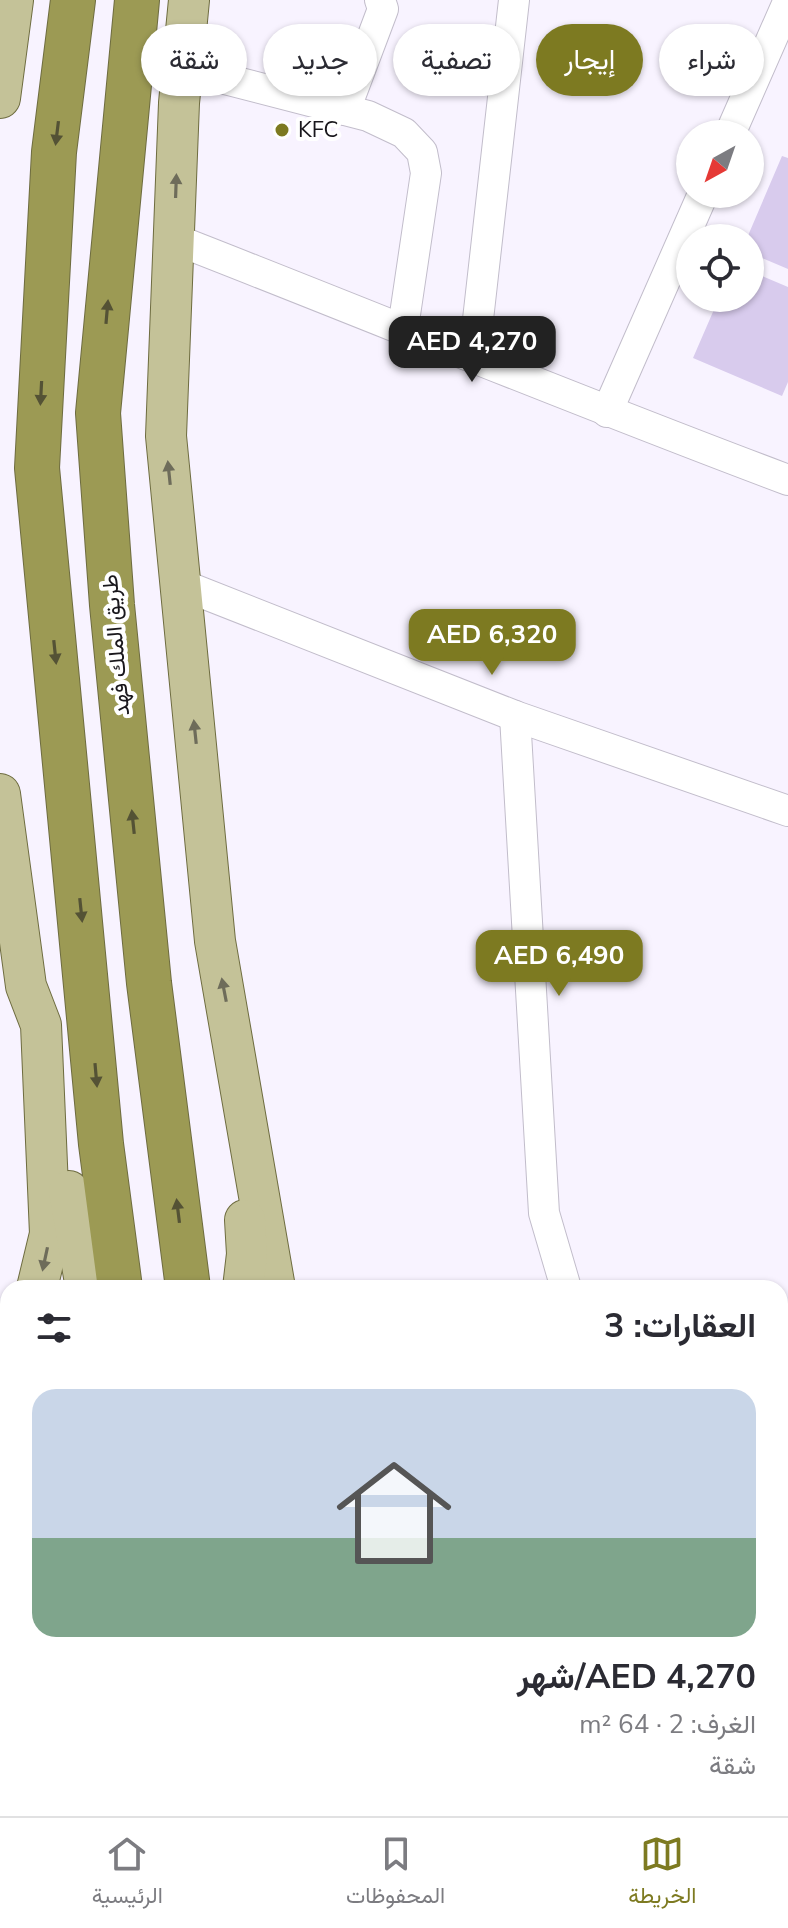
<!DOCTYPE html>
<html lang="ar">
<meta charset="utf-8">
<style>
:root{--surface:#fff;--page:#f7f7f7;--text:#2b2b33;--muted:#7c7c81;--line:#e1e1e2;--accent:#7d7a21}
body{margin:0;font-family:"Nunito Sans",Vazirmatn,sans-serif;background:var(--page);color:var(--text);direction:rtl;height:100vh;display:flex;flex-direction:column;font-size:30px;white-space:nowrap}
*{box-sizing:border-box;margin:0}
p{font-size:26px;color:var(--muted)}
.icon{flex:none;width:44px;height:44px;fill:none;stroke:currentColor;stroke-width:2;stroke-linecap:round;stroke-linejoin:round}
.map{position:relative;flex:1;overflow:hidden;direction:ltr}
.drawer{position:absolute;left:0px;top:1280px;width:788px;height:536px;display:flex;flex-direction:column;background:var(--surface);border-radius:24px 24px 0 0;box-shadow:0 2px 6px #0004;direction:rtl}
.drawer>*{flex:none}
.guide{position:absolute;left:24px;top:24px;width:740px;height:72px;direction:rtl;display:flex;gap:16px}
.needle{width:52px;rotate:220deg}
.tools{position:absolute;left:676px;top:120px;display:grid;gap:16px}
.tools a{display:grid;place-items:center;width:88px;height:88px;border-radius:50%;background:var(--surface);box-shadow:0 2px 6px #0004;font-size:40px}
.price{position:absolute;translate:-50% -68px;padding:0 18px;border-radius:16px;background:var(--accent);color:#fff;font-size:26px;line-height:52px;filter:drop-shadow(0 2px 4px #0008)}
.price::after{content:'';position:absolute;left:50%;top:48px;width:24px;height:18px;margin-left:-12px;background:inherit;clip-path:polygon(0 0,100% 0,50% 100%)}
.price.current{background:#222;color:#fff}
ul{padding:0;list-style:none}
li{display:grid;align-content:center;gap:16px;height:424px;padding:0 32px}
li+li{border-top:2px solid var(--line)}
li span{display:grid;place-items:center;height:248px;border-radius:24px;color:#555}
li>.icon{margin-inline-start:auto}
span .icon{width:144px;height:144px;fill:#fffc;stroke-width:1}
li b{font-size:34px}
h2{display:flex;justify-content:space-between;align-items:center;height:96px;padding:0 32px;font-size:34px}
.chip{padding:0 28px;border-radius:36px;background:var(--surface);box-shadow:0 2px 6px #0004;font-size:28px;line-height:72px}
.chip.current{background:var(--accent);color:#fff}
.dock{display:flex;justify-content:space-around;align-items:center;height:112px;border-top:2px solid var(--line);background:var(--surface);font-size:22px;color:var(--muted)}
.dock a{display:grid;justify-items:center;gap:4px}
.dock .current{color:var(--accent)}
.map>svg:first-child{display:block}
</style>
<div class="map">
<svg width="788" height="1816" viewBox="0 0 788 1816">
<rect width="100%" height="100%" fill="#f8f3ff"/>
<g fill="#d8cbed">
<polygon points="782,156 788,158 788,269 750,253 750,238 747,238"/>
<polygon points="750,271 788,287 788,382 782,396 693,358 719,298 750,298"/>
</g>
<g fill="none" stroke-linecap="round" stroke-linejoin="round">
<defs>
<g id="minor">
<polyline points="182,68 368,116 404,133 422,152 426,173 403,328"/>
<polyline points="345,110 383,9 380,0"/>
<polyline points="730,134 788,2"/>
<path d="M174 239C379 319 582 403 788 480"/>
<polyline points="474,355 514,0"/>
<polyline points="607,412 703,194"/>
<polyline points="180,584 515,716 788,811"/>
<polyline points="515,716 544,1213 566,1288"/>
<polyline points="780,1614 788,1621"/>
</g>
<g id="major">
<polyline points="189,0 179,103 166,436 215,941 275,1288"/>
<polyline points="0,98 13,0"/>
<polyline points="0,794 26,986 41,1025 50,1234 37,1288"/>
<polyline points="69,1191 86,1288"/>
<polyline points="243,1288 247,1254 245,1220"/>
<polyline points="0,1350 8,1340"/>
<polyline points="0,1435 8,1431"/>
<polyline points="471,1808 473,1816"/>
<polyline points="519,1808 524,1816"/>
<polyline points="588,1808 594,1816"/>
</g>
<g id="highway">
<polyline points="73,0 54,152 37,468 101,1144 120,1288"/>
<polyline points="137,0 98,413 112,605 149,983 188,1288"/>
<polyline points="166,1816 166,1808"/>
<polyline points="234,1816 234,1808"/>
</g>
</defs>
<use href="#minor" stroke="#c2bdcb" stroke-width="32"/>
<use href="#major" stroke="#6e6c40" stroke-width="42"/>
<use href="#highway" stroke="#6e6c40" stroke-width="46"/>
<use href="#minor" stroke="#fff" stroke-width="30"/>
<use href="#major" stroke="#c4c298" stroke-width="40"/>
<use href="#highway" stroke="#9c9a54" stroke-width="44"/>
</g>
<defs><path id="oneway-solid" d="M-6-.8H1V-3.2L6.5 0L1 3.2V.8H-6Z" transform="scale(2)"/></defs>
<g fill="#545235">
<use href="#oneway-solid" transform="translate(57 133) rotate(97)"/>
<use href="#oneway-solid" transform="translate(107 312) rotate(-85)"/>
<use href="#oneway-solid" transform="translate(41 393) rotate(93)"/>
<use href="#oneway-solid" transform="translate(55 652) rotate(84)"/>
<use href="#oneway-solid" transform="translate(133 822) rotate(-96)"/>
<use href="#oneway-solid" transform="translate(81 910) rotate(84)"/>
<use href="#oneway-solid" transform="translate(96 1075) rotate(85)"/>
<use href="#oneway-solid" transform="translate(178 1211) rotate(-97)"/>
</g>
<g fill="#6e6c5a">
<use href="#oneway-solid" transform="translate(176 186) rotate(-88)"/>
<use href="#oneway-solid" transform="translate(169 473) rotate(-96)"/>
<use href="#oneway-solid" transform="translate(195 732) rotate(-96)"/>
<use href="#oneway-solid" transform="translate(224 990) rotate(-101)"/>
<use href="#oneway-solid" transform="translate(45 1259) rotate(102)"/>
</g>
<circle fill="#7d7a21" stroke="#fff" stroke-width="3" cx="282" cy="130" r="8"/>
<g text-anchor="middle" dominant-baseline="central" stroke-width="8" stroke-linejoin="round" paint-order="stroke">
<g font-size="22" fill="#19171c" stroke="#fff" text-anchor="start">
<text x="298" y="130">KFC</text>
</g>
<g font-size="22" fill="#19171c" stroke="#fff">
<text transform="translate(116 645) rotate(-95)">طريق الملك فهد</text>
</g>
</g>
</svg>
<div class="tools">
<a><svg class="needle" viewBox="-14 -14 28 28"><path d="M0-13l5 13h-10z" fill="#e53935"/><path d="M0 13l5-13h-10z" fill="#7c7c81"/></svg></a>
<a><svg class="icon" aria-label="locate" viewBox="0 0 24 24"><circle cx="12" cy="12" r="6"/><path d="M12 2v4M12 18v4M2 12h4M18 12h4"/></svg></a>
</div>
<b class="price current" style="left:472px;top:384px">AED 4,270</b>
<b class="price" style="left:492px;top:677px">AED 6,320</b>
<b class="price" style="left:559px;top:998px">AED 6,490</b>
<div class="guide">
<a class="chip">شراء</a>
<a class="chip current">إيجار</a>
<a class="chip">تصفية</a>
<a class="chip">جديد</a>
<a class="chip">شقة</a>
</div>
<section class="drawer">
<h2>العقارات: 3<svg class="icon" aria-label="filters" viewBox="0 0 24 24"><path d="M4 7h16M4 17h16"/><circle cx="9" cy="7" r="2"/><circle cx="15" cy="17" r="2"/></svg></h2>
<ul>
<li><span style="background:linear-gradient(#c9d6e8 60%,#7fa58c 0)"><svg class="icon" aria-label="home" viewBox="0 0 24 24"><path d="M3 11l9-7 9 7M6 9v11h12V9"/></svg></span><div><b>AED 4,270/شهر</b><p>الغرف: 2 · 64 m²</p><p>شقة</p></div></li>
</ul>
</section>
</div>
<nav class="dock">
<a class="current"><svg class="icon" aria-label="map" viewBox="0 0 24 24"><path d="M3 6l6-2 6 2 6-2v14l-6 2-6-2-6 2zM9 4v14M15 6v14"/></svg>الخريطة</a>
<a><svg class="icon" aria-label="saved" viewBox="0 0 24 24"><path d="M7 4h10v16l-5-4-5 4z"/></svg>المحفوظات</a>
<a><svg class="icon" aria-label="home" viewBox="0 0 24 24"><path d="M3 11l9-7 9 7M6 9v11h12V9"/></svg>الرئيسية</a>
</nav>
